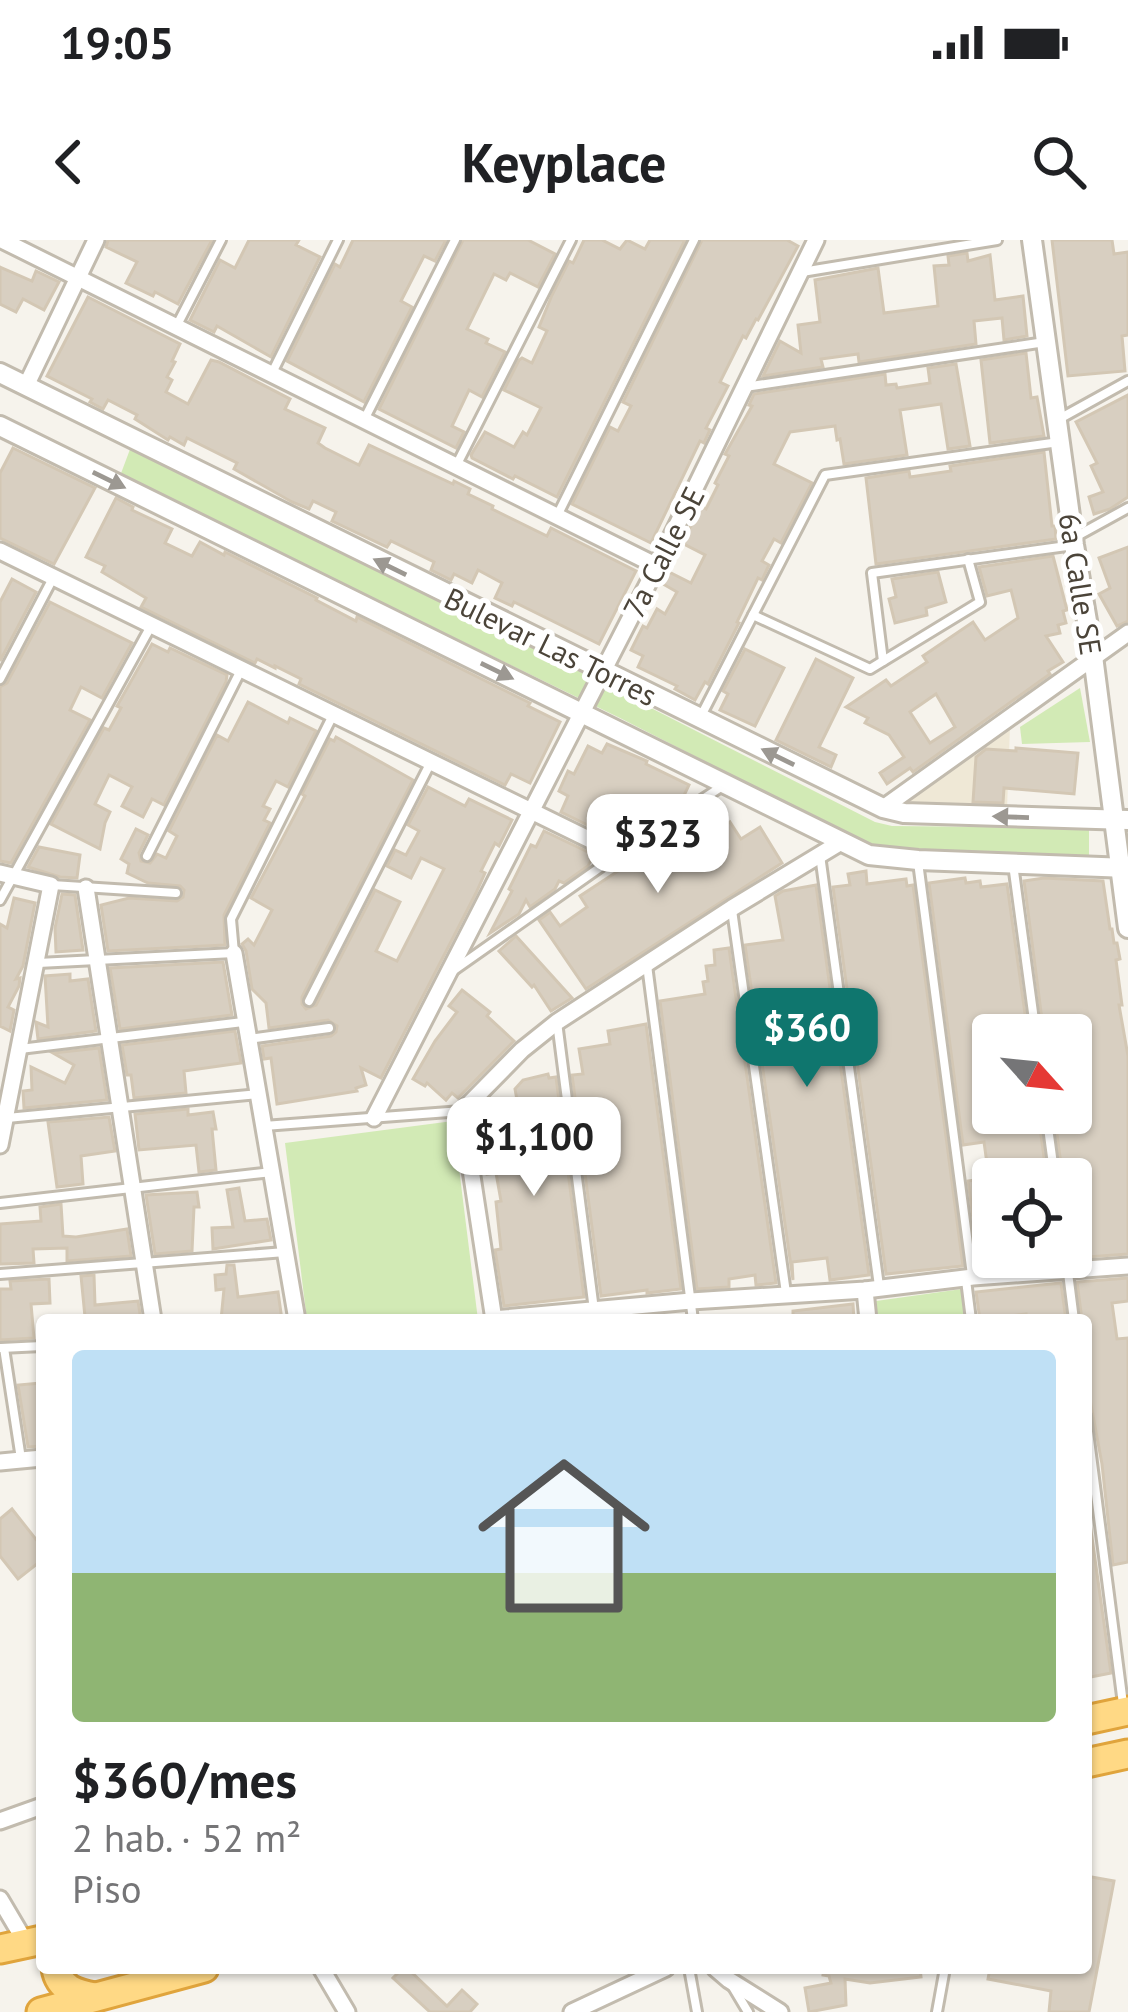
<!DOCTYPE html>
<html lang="es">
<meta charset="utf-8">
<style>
:root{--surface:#fff;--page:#f6f6f6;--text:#202124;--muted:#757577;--line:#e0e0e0;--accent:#0f766e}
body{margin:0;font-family:"PT Sans",sans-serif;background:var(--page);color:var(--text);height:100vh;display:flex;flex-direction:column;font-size:45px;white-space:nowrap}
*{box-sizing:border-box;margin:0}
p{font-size:39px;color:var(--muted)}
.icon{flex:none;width:66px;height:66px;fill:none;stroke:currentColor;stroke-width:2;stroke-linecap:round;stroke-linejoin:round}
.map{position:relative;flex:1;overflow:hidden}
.side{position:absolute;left:36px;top:1074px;width:1056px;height:660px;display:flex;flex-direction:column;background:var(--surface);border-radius:12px;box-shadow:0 3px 9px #0004}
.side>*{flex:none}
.needle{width:78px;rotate:117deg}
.buttons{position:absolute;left:972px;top:774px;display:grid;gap:24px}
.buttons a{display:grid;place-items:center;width:120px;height:120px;border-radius:12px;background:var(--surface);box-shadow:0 3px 9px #0004;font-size:60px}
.price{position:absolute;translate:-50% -102px;padding:0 27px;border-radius:24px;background:#fff;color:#222;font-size:39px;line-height:78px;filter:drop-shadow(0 3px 6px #0008)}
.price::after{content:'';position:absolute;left:50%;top:72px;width:36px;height:27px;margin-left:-18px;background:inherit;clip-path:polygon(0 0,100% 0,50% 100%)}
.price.current{background:var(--accent);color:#fff}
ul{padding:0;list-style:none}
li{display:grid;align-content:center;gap:24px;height:636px;padding:0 36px}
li+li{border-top:3px solid var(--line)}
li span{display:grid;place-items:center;height:372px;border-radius:12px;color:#555}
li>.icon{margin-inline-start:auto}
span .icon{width:216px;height:216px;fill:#fffc;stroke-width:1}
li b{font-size:51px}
.status{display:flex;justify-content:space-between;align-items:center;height:84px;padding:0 60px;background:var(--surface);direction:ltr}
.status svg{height:33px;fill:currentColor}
header{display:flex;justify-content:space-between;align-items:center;height:156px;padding:0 36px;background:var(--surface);font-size:54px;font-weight:700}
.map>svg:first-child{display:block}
</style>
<div class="status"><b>19:05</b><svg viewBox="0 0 49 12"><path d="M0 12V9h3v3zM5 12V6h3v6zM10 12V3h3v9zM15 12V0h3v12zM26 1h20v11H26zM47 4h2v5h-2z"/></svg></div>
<header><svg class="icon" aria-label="back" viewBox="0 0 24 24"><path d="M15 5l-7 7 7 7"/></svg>Keyplace<svg class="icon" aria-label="search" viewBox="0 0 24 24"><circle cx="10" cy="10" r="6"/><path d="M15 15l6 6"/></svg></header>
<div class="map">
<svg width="1128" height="1772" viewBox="0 0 1128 1772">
<rect width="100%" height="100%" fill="#f6f3ec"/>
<polygon fill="#efe8d6" points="1010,486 1007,570 910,567 906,556"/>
<g fill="#d2eab5">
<polygon points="132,204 875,582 892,586 1089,588 1089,624 875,608 620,478 120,236"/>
<polygon points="1080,448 1090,502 1022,504 1020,487"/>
<polygon points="453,881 478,1080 307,1080 285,903"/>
<polygon points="962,1049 966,1080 878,1080 876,1061"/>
</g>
<g fill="#d8cfc1" stroke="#d3c7b4" stroke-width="3" fill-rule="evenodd">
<polygon points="108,0 212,0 178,64 155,52 153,56 126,43 137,22 106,7"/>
<polygon points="249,0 299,0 296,5 320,17 271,117 217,86 214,92 190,80 220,20 235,28"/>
<polygon points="353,0 446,0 435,21 424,16 401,61 412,67 364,162 287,121 335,24 340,27"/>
<polygon points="463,0 528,0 555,14 538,47 510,33 506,40 494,34 467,89 488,99 486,103 505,112 482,157 469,150 452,186 464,192 456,208 379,169"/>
<polygon points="584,0 602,0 620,9 627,0 645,9 650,0 685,0 557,257 515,236 513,239 472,218 471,215 485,192 514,207 523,192 527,195 541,168 504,150 519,120 522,118 532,123 547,91 539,87 552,55 569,21 573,23"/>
<polygon points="702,0 787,0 798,6 758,80 756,79 746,98 743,96 720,142 728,146 706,188 710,190 704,203 700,201 651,303 572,264 610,187 618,191 631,166 623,162"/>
<polygon points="1052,0 1112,0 1114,14 1128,12 1128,95 1122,96 1125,131 1068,136"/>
<polygon points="967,13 968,21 990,15 995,60 1023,56 1027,96 1004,100 1002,78 974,81 976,104 859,122 858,114 821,119 823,127 763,136 780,101 801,113 798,85 820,82 815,40 878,28 884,73 938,66 934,26 949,25 948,16"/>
<polygon points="0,27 32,41 36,31 59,42 44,70 23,59 16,72 0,64"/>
<polygon points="88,57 180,104 172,121 175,122 167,137 172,140 166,152 188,164 211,120 219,122 290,159 285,169 325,188 318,203 325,208 359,225 369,205 453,244 454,241 470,249 468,254 493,266 492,269 547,296 551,288 636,331 599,404 514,362 512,366 495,358 502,343 478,330 472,343 454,334 451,340 431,330 434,322 391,301 387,307 332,281 336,272 313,261 309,269 292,262 234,229 237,223 187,198 184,205 170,197 168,200 135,179 137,175 108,160 103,169 90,162 92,159 47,136"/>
<polygon points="1026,113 1031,158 1037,157 1044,196 990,203 981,120"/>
<polygon points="956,124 970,206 948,209 941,164 900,170 907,215 844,224 840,199 837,200 835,186 790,192 774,224 812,243 781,303 774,299 762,321 769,325 762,340 758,338 737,382 739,383 708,444 705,442 695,460 675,449 677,446 638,427 643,416 631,410 643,386 647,388 657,369 665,374 677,352 663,344 669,332 691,343 705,315 682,303 701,266 706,269 718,245 715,243 729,216 725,214 752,166 749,165 754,154 885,134 886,145 896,144 897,148 930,143 928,128"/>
<polygon points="1128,155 1128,257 1110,269 1094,274 1089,257 1103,252 1091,226 1097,223 1076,182"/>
<polygon points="13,208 95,248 54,324 0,298 0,233"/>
<polygon points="1044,212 1052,286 1055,286 1056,299 876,324 866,238 909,231 910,237 951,231 950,226"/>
<polygon points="116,258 133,267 132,270 172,289 165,303 192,316 200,302 224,315 225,312 317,358 316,360 356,381 357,377 530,463 528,466 560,482 530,543 511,534 505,545 299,444 301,439 275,426 275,428 257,419 255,423 141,367 146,358 102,332 105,326 86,317"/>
<polygon points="1128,307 1128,381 1117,386 1099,354 1110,348 1099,318"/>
<path d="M1053 316 1067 370 1063 371 1066 383 1058 385 1060 393 1046 396 1063 422 1048 431 1050 434 913 532 910 528 887 544 880 533 904 517 889 495 865 483 868 478 846 467 886 440 891 446 927 422 923 416 973 382 985 400 1018 378 1011 350 987 356 979 327ZM936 454 955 487 930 503 910 472Z"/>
<polygon points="938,332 946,362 926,368 927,375 895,383 889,359 896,357 892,339"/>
<polygon points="12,339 36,352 0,421 0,362"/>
<polygon points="50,362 132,403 102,458 81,447 70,470 90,480 11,623 0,621 0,447 7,443"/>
<polygon points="152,404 168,412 170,408 227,435 226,442 164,565 152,559 143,577 122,566 132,547 109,535 95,564 110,572 105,583 100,609 51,584 104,488 109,490 121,468 117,466"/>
<polygon points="745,409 784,428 755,486 720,470 728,454 723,451"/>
<polygon points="816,419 853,438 819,507 836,515 831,527 776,500"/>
<polygon points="248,462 288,483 290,478 316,491 288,547 276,541 263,566 270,569 264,580 270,583 224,675 225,705 108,711 101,665 129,658 177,661 183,657 184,650 180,646 148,643 127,633 129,624 121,619 136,589 148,595 139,613 141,621 150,623 157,614 166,618 177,596 169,591 217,495 228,501"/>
<polygon points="336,497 413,540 302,757 302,764 306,769 316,765 375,650 400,662 376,711 397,721 444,629 421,618 411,638 387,626 395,610 406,615 419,591 408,585 428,547 465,566 469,559 512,580 499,606 495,603 481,631 485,633 476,653 381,838 361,828 366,845 356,848 357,851 277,864 271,818 264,819 262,806 331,796 336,792 337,786 328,780 269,788 266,763 252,749 246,711 242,704 248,699 254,705 272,670 251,658 305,556 302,554 330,499 334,501"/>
<polygon points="607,504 647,521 646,524 689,545 680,564 622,602 561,572 568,556 559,551 568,531 574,534 588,506 602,513"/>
<polygon points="1016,508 1078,513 1074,554 1004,548 1003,563 973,562 976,517 986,509 1016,511"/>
<polygon points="730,582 741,599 760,587 782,623 586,749 539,680 550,672 560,686 587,667 580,656 641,616 636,613 678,585 685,596 705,583 712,595"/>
<polygon points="544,591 594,615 588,626 564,643 559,641 555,649 530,667 526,660 519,674 490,693 512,651 509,649 531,605 536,607"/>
<polygon points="39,607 80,615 77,638 60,637 28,627"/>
<polygon points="866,631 867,644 906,639 907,646 913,645 963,1026 886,1034 833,647 850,645 848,634"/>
<polygon points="965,638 966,643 980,641 981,647 1007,644 1028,795 1018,795 1016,782 986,786 991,826 993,873 1038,873 1047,939 993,939 993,1024 979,1025 968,941 989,938 984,902 963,905 929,643"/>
<polygon points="1044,638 1103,641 1110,689 1112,689 1114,703 1117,703 1120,719 1116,720 1122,765 1119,765 1128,816 1128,1014 1074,1018 1071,1011 1071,939 1063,939 1054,873 1071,873 1071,795 1044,795 1024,641"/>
<polygon points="816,645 869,1035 830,1040 827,1018 792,1022 793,1040 745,705 783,700 775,656 783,651"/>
<polygon points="62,654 75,655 83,710 56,712 55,688"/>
<polygon points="14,658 35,663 23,726 16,739 20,738 19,746 8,767 14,770 10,791 0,786 0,684 7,688"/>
<polygon points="516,696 572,758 551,771 534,745 532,747 499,711"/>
<polygon points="729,708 776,1043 756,1045 755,1035 729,1039 729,1047 697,1049 660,761 705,754 703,742 708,741 706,726 715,725 714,710"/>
<polygon points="223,722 232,775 120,789 110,728"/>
<polygon points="70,734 70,741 88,739 96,791 38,799 36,782 48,787 45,736"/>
<polygon points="462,750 490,772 487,776 514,801 458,858 452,853 446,860 427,843 425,846 413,839 435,801 457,772 449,766"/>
<polygon points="646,784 681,1049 647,1053 647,1050 601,1056 572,835 583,834 579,809 610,804 608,791"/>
<polygon points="235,791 241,823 184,831 186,853 134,858 131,835 127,835 122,805"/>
<polygon points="99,808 107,860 24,868 23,851 32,850 31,827 65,843 74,825 53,813"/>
<polygon points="548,834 549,838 556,837 584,1057 504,1066 495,1010 501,1009 496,962 501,961 496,933 487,934 484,917 493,915 490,875 519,871 515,849 523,840"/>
<polygon points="188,869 188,875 213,872 216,889 212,889 216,930 199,932 196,905 139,910 135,874"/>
<polygon points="109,877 115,911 81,916 83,944 57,947 48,882"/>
<polygon points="239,948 245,981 267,979 271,1000 213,1009 212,988 233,987 227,950"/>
<polygon points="197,952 199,967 194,967 192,1011 155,1014 146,955"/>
<polygon points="61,964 63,996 76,997 127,989 131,1016 67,1021 67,1008 33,1009 34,1023 0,1024 0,984 41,981 40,967"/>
<polygon points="227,1025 234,1025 238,1057 278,1052 282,1080 221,1080 224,1049 216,1050 215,1035 226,1034"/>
<polygon points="94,1035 95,1065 138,1061 141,1080 92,1080 85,1077 81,1036"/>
<polygon points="1128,1038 1128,1061 1112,1063 1117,1099 1128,1098 1128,1322 1113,1325 1102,1224 1086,1138 1086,1116 1090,1115 1086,1080 1082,1080 1077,1042"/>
<polygon points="49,1039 50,1063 31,1064 34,1098 0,1100 0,1049 11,1049 10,1041"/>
<polygon points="1061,1043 1066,1080 1026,1080 1026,1074 980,1080 976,1052"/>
<polygon points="853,1064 854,1080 793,1080 793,1071"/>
<polygon points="42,1143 42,1206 28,1207 18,1145"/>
<polygon points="1086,1255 1111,1433 1086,1438"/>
<polygon points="12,1269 42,1307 42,1320 18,1339 0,1316 0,1279"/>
<polygon points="1086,1636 1114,1641 1089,1772 1049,1772 1051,1751 988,1739 990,1728 1086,1728"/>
<polygon points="403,1728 407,1728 447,1766 462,1750 477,1764 470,1772 430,1772 393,1738"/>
<polygon points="824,1728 920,1728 921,1737 870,1743 845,1739 846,1765 809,1772 805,1748 831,1743 829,1736 823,1735"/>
</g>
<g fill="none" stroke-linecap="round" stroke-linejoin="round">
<defs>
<g id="service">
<polyline points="802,32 997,0"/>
<polyline points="176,87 221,0"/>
<polyline points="272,133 338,0"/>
<polyline points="745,147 1045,102"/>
<polyline points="1061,178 1128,141"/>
<polyline points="364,180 455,0"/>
<polyline points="456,226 571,0"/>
<polyline points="557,276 694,0"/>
<polyline points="1077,296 1128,268"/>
<polyline points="753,375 870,429 980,362 968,319"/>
<polyline points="883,421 872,333 1074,305"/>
<polyline points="0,439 52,340"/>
<polyline points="701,476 825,235 1059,202"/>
<polyline points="820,615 879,1046"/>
<polyline points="147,616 241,430"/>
<polyline points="918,622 972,1035"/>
<polyline points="1013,624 1036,795"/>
<polyline points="52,645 176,653"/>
<polyline points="0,660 151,386"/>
<polyline points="732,670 786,1053"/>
<polyline points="38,723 234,713 231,679 333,475"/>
<polyline points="647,725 693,1080"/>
<polyline points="454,730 619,614 724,545"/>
<polyline points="309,761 431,522"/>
<polyline points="557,782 594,1070"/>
<polyline points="249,799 329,788"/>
<polyline points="20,809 243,782"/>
<polyline points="1046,873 1055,939"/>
<polyline points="7,878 258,854"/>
<polyline points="264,886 462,871"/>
<polyline points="0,963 272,932"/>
<polyline points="1066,1017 1074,1080"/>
<polyline points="0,1034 285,1012"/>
<polyline points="966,1040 971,1080"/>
<polyline points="1,1108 42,1106"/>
<polyline points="4,1108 21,1219"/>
<polyline points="1086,1176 1123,1464"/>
<polyline points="689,1728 697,1772"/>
<polyline points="733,1747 748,1772"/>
<polyline points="937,1772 945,1728"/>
</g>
<g id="minor">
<polyline points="2,0 657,326"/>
<polyline points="26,146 96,0"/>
<polyline points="0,311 619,614"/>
<polyline points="883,568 1128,393"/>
<polyline points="0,633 51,645 0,905"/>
<polyline points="86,648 153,1080"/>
<polyline points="234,713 297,1080"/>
<polyline points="374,878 657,326 816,0"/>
<polyline points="865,1050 868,1080"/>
<polyline points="493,1079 691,1061 865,1050 973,1037 1128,1026"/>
<polyline points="494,1080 462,871 522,810 557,782 732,668 841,602"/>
<polyline points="0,1222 42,1218"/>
<polyline points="0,1581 42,1566"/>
<polyline points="0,1659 26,1703"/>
<polyline points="321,1728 347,1772"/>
<polyline points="715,1728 729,1740 780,1772"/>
<polyline points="572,1772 666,1728"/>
</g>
<g id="tertiary">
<polyline points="1032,0 1074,305 1093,416 1128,688"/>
<polyline points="0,133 883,568 904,573 1128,580"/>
<polyline points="0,186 869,615 918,620 1128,628"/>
</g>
<g id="trunk">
<polyline points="1086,1480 1128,1471"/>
<polyline points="1086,1523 1128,1514"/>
<polyline points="0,1709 42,1700"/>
<path d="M56 1728C59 1749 77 1754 95 1757"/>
<polyline points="41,1772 204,1728"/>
</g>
</defs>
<use href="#service" stroke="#c2bbae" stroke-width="14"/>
<use href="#minor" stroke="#c2bbae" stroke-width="21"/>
<use href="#tertiary" stroke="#c2bbae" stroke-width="24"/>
<use href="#trunk" stroke="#e0a43c" stroke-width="33"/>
<use href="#service" stroke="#fff" stroke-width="8"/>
<use href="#minor" stroke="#fff" stroke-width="15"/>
<use href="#tertiary" stroke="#fff" stroke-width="18"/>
<use href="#trunk" stroke="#ffd985" stroke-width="27"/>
</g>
<defs><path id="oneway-solid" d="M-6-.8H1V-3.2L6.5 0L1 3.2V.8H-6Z" transform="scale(3)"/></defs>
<g fill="#9c9892">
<use href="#oneway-solid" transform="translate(109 240) rotate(26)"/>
<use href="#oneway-solid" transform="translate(390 327) rotate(-154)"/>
<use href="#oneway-solid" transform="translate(497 431) rotate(26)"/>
<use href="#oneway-solid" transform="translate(778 517) rotate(-154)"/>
<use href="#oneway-solid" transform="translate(1011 577) rotate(-178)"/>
</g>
<g text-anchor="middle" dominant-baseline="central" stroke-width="10" stroke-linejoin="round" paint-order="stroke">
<g font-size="30" fill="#4b4439" stroke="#fff">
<text transform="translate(663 312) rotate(-63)">7a Calle SE</text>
<text transform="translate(1081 344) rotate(81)">6a Calle SE</text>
<text transform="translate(551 406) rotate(26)">Bulevar Las Torres</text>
</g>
</g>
</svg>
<div class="buttons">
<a><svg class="needle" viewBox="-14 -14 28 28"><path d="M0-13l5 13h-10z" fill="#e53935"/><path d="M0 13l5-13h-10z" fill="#757577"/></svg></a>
<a><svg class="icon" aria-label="locate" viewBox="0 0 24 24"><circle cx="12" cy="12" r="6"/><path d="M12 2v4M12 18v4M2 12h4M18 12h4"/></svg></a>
</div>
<b class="price" style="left:658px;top:656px">$323</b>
<b class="price current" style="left:807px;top:850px">$360</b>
<b class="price" style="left:534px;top:959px">$1,100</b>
<section class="side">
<ul>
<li><span style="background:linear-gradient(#bfe0f5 60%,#8fb573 0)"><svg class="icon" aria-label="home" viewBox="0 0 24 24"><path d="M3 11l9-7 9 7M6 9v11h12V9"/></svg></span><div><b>$360/mes</b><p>2 hab. · 52 m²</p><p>Piso</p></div></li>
</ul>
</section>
</div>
